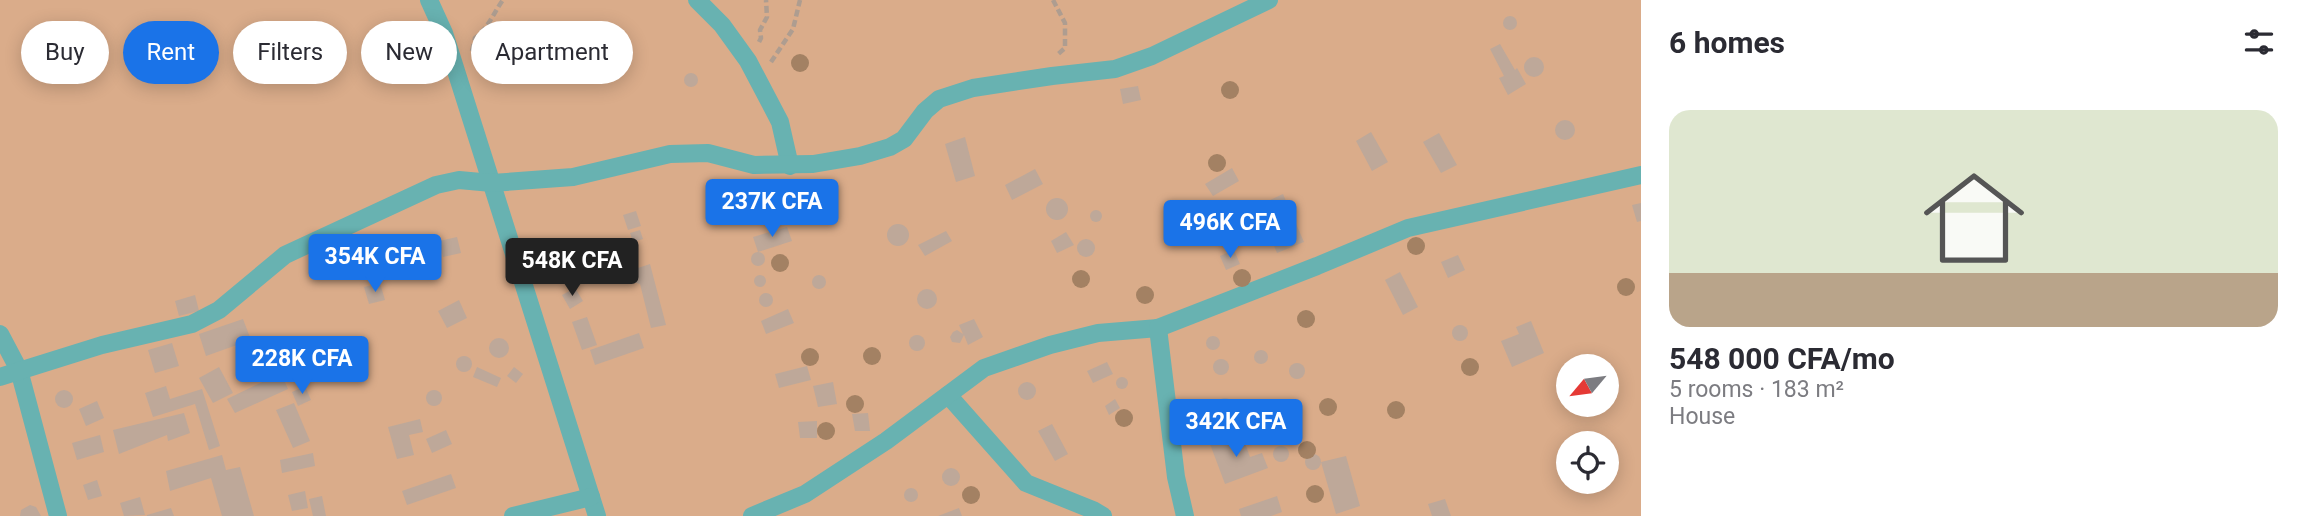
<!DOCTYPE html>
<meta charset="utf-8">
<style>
:root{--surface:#fff;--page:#f7f7f7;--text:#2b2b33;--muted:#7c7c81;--line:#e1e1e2;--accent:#1a73e8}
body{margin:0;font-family:Roboto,sans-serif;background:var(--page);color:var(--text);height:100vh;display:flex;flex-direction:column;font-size:26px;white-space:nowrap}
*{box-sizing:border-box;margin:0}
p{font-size:23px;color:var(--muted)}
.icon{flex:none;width:38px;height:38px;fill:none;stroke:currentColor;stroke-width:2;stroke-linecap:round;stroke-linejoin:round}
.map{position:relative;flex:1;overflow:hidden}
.details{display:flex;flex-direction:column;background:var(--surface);width:665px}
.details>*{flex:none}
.hud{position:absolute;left:21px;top:21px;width:665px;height:63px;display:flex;gap:14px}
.needle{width:46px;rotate:241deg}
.fabs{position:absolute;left:1556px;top:354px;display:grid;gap:14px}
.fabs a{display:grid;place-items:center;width:63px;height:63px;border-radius:50%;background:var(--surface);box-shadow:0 4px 18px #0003;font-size:35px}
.price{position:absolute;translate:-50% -60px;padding:0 16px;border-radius:7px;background:var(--accent);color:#fff;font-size:23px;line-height:46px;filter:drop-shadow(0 2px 4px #0008)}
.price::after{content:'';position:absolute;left:50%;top:42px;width:21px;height:16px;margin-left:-10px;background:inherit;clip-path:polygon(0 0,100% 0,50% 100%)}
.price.current{background:#222;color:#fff}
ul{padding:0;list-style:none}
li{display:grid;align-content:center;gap:14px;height:371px;padding:0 28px}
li+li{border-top:2px solid var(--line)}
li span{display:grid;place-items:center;height:217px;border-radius:21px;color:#555}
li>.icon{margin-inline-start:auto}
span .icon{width:126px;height:126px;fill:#fffc;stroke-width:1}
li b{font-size:30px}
h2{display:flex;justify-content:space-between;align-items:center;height:84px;padding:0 28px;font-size:30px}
.tag{padding:0 24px;border-radius:32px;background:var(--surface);box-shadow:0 4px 18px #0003;font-size:24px;line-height:63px}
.tag.current{background:var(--accent);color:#fff}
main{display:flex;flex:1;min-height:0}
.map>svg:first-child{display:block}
</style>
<main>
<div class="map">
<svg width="1641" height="516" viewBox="0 0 1641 516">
<rect width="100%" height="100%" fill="#fae3d3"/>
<path fill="#daac8a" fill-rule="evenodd" d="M0 0H1641V516H0ZM1568 366H1606V404H1568ZM1568 443H1606V481H1568Z"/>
<g fill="#bea899">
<circle cx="1510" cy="23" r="7"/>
<polygon points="1500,44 1515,70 1517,68 1526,84 1508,95 1499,78 1504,76 1490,49"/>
<circle cx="1534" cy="67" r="10"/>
<circle cx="691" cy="80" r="7"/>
<polygon points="1138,86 1141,100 1123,104 1120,89"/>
<circle cx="1565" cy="130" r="10"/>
<polygon points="1371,132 1388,162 1372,171 1356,141"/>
<polygon points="1439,133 1457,165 1441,173 1423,142"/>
<polygon points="965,137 975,176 956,182 945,144"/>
<polygon points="1232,168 1239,181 1213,196 1205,184"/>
<polygon points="1035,169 1043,184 1012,200 1005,185"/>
<polygon points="1283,194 1304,242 1277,253 1263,219 1274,215 1268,201"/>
<circle cx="1057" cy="209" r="11"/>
<polygon points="1641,203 1641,221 1637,222 1632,205"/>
<circle cx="1096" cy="216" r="6"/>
<polygon points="636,211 641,226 628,230 623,215"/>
<circle cx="898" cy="235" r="11"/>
<polygon points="787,227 792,241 758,252 753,237"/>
<polygon points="640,230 643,239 633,242 630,233"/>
<polygon points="946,231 952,241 925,256 918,245"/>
<polygon points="1066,232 1074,245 1057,253 1051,241"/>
<polygon points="457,237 461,253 443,257 439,241"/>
<circle cx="1086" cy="248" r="9"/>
<polygon points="1234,250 1240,264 1226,270 1220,256"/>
<polygon points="574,251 579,265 563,272 557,258"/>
<circle cx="758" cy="259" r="7"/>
<polygon points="1458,255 1465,270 1448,278 1441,262"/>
<polygon points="650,264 666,325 651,328 640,284 636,283 632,270"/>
<polygon points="1400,272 1418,307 1403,315 1385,280"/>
<circle cx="760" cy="281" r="6"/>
<circle cx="819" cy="282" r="7"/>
<polygon points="380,283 385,300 369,304 364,287"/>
<polygon points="575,288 583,301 570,309 562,295"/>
<circle cx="927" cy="299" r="10"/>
<circle cx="766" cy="300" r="7"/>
<polygon points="195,295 199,311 179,316 175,301"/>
<polygon points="459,300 467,318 447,328 438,311"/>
<polygon points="788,309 794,323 766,334 761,321"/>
<polygon points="587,317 597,345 582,350 572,322"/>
<polygon points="243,319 251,340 206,356 199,334"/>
<polygon points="974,319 983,337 968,345 964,335 960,343 952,342 950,337 953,332 957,330 963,334 959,325"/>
<polygon points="1531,321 1544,353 1512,367 1501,341 1519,334 1516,327"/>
<circle cx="1460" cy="333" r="8"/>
<polygon points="639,333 644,348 595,365 590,350"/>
<circle cx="917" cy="343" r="8"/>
<circle cx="1213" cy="343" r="7"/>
<circle cx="499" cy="348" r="10"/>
<polygon points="172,343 179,366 155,373 148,350"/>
<circle cx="1261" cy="357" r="7"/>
<circle cx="464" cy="364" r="8"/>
<circle cx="1221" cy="367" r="8"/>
<polygon points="1107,362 1113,374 1093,383 1087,371"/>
<circle cx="1297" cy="371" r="8"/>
<polygon points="807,366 811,380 779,388 775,374"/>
<polygon points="219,367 233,393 213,403 199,378"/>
<polygon points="477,367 501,378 497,387 473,377"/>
<polygon points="514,367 523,374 516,383 507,376"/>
<polygon points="281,373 288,389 235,413 227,399"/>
<circle cx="1122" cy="383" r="6"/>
<circle cx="1027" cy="391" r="9"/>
<polygon points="833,382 837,404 818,407 813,386"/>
<polygon points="166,386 170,399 202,389 220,446 209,450 195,404 153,417 145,393"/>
<polygon points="305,386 311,400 298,406 292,392"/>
<circle cx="434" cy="398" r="8"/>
<circle cx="64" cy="399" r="9"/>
<circle cx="1225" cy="406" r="8"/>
<polygon points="1115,399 1120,408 1109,415 1105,406"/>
<polygon points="1278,400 1289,407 1293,418 1285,424 1279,423 1272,414 1274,402"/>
<polygon points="97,401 104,418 86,426 79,409"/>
<polygon points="294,403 310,441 293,448 276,410"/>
<polygon points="184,413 190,433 168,441 167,435 119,454 113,430"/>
<polygon points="868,413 870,431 855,431 852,414"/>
<polygon points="420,419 423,432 409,435 414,455 397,459 388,427"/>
<polygon points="817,421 817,438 800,438 798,422"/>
<polygon points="1052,424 1068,454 1055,461 1038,431"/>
<polygon points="446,430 452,444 432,453 426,439"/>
<polygon points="1241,432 1250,457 1262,453 1268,468 1225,484 1210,444"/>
<polygon points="100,435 104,452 77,460 72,443"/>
<circle cx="1281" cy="454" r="8"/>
<polygon points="313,453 315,466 282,473 280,460"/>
<circle cx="1313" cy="462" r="8"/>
<polygon points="222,455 226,470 240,467 254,516 222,516 211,478 170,491 166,471"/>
<polygon points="1346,456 1360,506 1336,514 1321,462"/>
<circle cx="951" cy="477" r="9"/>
<polygon points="451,474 456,488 407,505 402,491"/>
<polygon points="97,480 102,496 88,500 83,485"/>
<circle cx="911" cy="495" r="7"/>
<polygon points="305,491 308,508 292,511 288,495"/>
<polygon points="322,496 326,516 313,516 309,499"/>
<polygon points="1277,496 1282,512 1271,516 1241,516 1239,509"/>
<polygon points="140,497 145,515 124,516 120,503"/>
<polygon points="1445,499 1451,516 1432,516 1428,504"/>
<polygon points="30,505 36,507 41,516 20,516 21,510"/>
<polygon points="171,508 174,516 147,516 147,515"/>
<polygon points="959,508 962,516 938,516"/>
</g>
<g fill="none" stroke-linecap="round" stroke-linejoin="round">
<g stroke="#ae9d90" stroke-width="4.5" stroke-dasharray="7 3.5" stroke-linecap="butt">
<polyline points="1053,0 1065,23 1065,48 1056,56"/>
<polyline points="759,42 761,38 760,30 767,17 766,0"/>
<path d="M472 51 475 38C488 29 494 12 503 0"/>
<polyline points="771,62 793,29 800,0"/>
</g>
<g stroke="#68b2b1" stroke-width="18">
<polyline points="429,0 444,33 597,516"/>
<polyline points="697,0 722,25 748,61 780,122 790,166"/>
<polyline points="0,334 19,370 58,516"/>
<polyline points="0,377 102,345 192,324 219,310 285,255 436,185 459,180 492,183 573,177 670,154 708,153 754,165 813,164 860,156 890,147 904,139 925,111 939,99 973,88 1052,76 1115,69 1152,56 1269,0"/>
<polyline points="948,395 1026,483 1093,510 1103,516"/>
<polyline points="513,516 591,497"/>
<polyline points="752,516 805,494 886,441 984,368 1050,345 1098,333 1158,328"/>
<polyline points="1185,516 1176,477 1158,328 1317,266 1408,228 1641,175"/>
</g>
</g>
<g fill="#a38163">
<circle cx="800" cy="63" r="9"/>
<circle cx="1230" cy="90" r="9"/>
<circle cx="1217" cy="163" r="9"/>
<circle cx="1416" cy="246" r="9"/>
<circle cx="780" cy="263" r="9"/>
<circle cx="1242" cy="278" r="9"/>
<circle cx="1081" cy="279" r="9"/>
<circle cx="1626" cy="287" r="9"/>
<circle cx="1145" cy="295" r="9"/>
<circle cx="1306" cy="319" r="9"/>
<circle cx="872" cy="356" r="9"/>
<circle cx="810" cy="357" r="9"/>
<circle cx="1470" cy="367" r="9"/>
<circle cx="855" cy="404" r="9"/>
<circle cx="1328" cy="407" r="9"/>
<circle cx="1396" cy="410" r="9"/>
<circle cx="1124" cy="418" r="9"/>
<circle cx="826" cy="431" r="9"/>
<circle cx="1307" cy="450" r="9"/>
<circle cx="1315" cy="494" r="9"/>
<circle cx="971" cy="495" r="9"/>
</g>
</svg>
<div class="fabs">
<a><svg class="needle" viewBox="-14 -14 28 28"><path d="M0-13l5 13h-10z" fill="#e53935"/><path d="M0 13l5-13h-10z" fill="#7c7c81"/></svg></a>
<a><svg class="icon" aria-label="locate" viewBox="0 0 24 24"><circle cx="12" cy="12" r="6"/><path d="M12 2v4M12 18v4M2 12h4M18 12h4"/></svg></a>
</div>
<b class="price" style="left:772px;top:239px">237K CFA</b>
<b class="price" style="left:1230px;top:260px">496K CFA</b>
<b class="price" style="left:375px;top:294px">354K CFA</b>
<b class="price current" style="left:572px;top:298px">548K CFA</b>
<b class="price" style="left:302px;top:396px">228K CFA</b>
<b class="price" style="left:1236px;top:459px">342K CFA</b>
<div class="hud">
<a class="tag">Buy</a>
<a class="tag current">Rent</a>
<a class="tag">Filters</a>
<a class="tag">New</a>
<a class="tag">Apartment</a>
</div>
</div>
<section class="details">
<h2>6 homes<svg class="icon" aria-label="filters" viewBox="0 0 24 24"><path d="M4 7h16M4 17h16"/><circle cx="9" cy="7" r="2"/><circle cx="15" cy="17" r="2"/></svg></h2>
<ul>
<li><span style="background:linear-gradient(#dfe7d0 75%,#b9a48a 0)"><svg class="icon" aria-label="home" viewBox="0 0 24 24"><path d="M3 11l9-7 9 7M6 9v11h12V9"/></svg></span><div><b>548 000 CFA/mo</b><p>5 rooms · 183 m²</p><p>House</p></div></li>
</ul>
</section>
</main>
